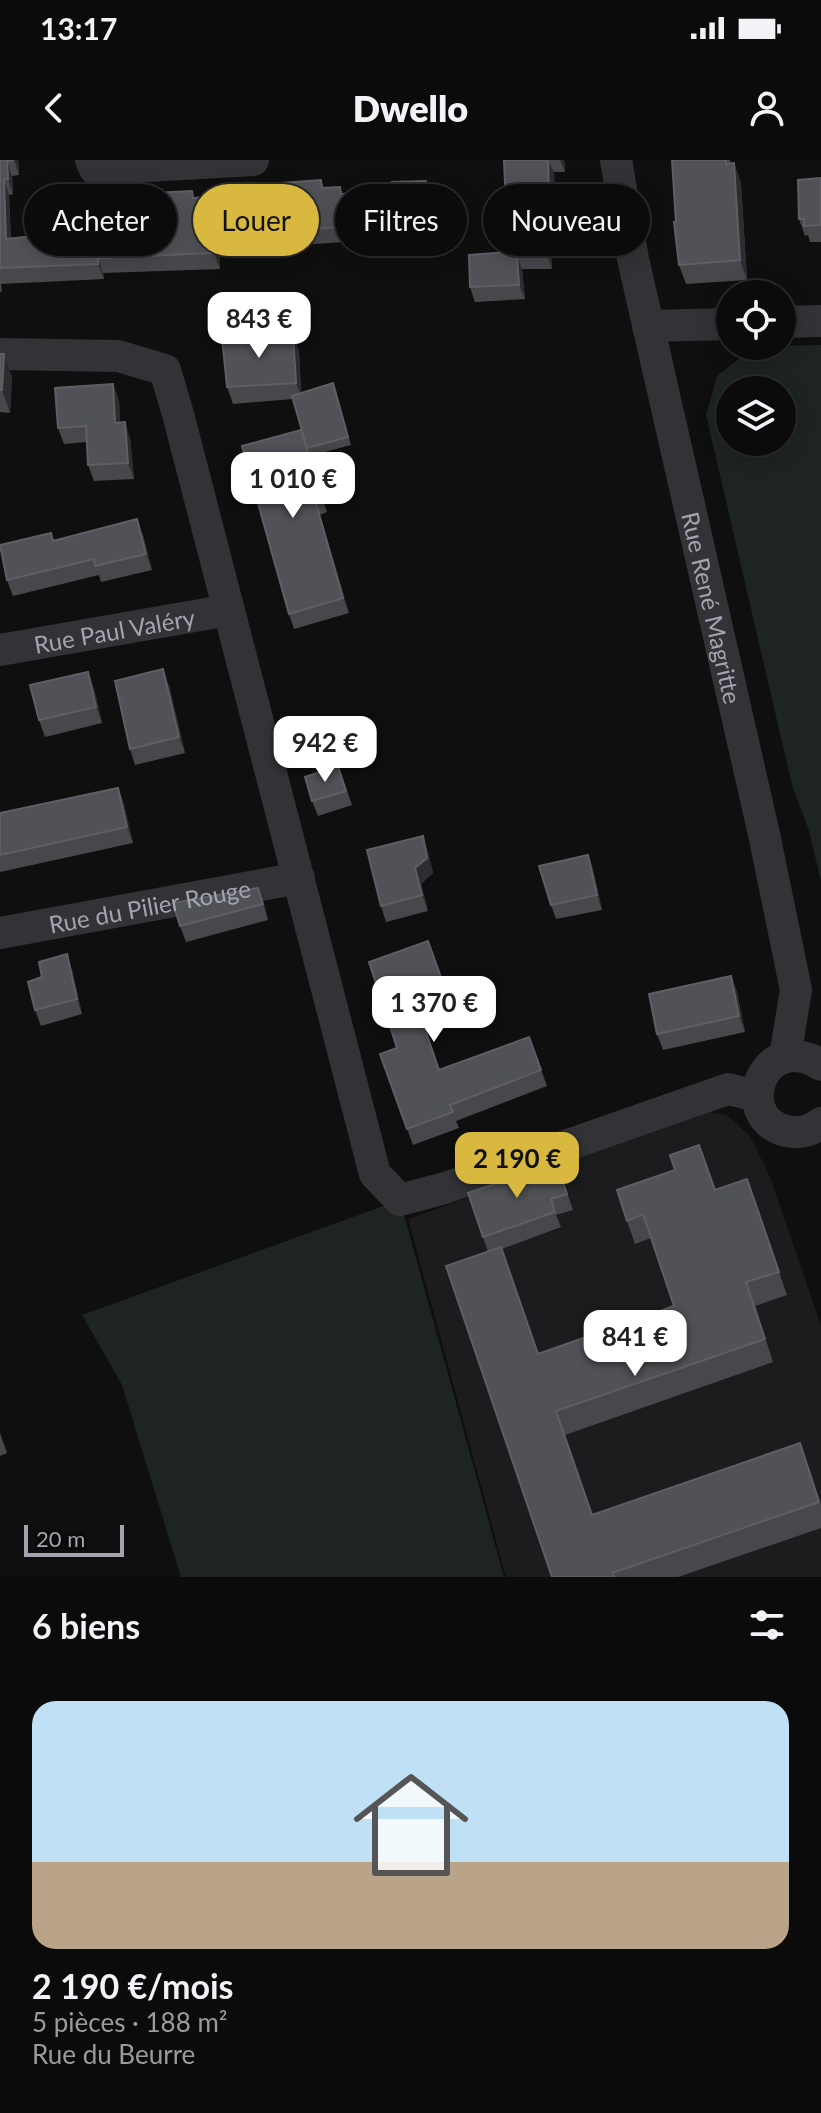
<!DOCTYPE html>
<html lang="fr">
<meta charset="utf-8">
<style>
:root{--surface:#0b0b0c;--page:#141415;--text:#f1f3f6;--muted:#9a9b9d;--line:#2b2b2d;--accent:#d8b83f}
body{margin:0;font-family:Lato,sans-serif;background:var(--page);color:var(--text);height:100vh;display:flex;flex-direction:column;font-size:30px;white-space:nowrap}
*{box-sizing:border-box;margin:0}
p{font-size:26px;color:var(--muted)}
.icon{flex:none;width:44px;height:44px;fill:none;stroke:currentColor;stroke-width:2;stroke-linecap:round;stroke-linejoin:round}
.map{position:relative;height:1417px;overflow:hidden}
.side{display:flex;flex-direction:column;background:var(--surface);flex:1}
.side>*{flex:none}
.banner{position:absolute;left:24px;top:24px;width:774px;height:72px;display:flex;gap:16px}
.controls{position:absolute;left:716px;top:120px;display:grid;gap:16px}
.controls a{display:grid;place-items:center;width:80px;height:80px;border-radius:50%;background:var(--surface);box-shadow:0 4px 20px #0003,0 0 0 2px var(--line);font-size:40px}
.scale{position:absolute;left:24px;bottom:20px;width:100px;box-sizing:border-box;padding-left:8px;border:4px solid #a2a5af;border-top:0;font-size:22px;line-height:28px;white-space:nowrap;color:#a2a5af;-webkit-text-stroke:6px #0a0a0b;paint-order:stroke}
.price{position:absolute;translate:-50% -68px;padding:0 18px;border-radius:16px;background:#fff;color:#222;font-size:26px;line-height:52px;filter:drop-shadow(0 2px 4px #0008)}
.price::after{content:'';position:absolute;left:50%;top:48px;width:24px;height:18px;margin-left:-12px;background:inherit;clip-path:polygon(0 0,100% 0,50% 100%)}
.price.selected{background:var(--accent);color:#111}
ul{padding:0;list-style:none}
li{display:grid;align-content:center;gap:16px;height:424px;padding:0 32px}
li span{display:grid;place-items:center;height:248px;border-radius:24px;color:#555}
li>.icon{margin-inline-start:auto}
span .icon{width:144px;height:144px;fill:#fffc;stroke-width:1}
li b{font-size:34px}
h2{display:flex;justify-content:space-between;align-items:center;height:96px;padding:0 32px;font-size:34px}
.tag{padding:0 28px;border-radius:36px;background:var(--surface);box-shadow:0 4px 20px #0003,0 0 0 2px var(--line);font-size:28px;line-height:72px}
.tag.selected{background:var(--accent);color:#111}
.status{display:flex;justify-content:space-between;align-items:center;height:56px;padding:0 40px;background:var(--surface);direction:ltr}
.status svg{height:22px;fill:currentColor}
header{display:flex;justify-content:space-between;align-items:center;height:104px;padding:0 32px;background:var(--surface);font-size:36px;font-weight:800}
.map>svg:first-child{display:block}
</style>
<div class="status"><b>13:17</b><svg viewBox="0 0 49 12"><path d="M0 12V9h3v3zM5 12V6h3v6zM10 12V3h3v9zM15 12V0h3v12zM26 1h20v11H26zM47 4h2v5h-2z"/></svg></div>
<header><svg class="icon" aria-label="back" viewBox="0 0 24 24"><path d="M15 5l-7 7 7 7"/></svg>Dwello<svg class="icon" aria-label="person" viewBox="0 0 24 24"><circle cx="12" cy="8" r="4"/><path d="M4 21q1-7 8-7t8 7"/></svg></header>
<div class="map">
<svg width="821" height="1417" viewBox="0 0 821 1417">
<rect width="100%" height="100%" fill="#0f0f10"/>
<polygon fill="#1c1b1d" points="710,952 727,955 750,976 771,1019 821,1166 821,1417 506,1417 408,1059"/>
<g fill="#1e241f" fill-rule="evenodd">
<path d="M821 185V721L809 671 792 625 706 255 717 216 756 186ZM782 230V282H730V230Z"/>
<polygon points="400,1040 504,1417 181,1417 122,1225 82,1155"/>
</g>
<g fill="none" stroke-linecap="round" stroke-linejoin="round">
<g stroke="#333337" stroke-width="32">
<polyline points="91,0 95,9 253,0"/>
<path id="s1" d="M616 0 633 99 764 674 796 830 785 897"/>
<polyline points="782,162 821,161"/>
<polyline points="648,166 730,164"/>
<polyline points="0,194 118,196 165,210 178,254 375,1014 400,1040 445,1028 728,929 757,936"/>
<path id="s2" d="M0 490 229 450"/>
<path id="s3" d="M0 773 299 718"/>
<path d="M821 905C765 868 730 956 786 971 799 974 811 971 821 963"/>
</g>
</g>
<g fill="#48484c">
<polygon points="0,0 18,0 19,15 12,16 13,34 9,35 11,79 62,73 136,59 153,41 192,31 194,38 262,33 281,30 321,20 324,28 343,34 392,31 426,21 431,36 435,94 379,97 374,80 270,87 266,76 219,78 220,109 103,113 104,119 1,124 2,132 0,132"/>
<polygon points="504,0 564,0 565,12 554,12 556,78 551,78 552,109 522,109 525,139 475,142 470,127 508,92"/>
<polygon points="672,0 730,0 731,3 734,3 741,23 747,120 686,124 679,105"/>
<polygon points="821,18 821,82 810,82 808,75 805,76 799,59"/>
<polygon points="293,175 299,191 301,233 333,223 351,285 310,296 309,293 327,352 320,355 349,453 294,469 289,454 305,281 293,239 233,244 227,227"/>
<polygon points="0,194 12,217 10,253 0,252"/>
<polygon points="119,240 120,263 130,278 134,319 94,321 88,305 87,282 64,284 58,268"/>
<polygon points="51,373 54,381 143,375 152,410 101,422 99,415 13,436 7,420"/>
<polygon points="169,525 185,593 135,605 130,589"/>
<polygon points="94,528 102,563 45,577 39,560"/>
<polygon points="338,606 352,645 318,656 312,641"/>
<polygon points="118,628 124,644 133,683 0,712 0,653"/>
<polygon points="428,692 433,713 421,724 428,751 386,762 381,746"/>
<polygon points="588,695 593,709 602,750 556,759 551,745"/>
<polygon points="264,744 268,760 186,782 180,766"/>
<polygon points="428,781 450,842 419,853 439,910 529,877 547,926 456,961 459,968 413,985 380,894 397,888"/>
<polygon points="72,810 82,854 41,866 35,850 42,817"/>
<polygon points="731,816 737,832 745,872 663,890 657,874"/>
<polygon points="557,1003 573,1050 556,1055 561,1067 502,1089 538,1194 674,1146 651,1078 635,1084 627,1061 675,1010 715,1030 747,1019 787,1135 755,1146 773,1202 565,1275 592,1355 809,1307 821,1345 821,1368 678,1417 552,1417 488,1092 468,1033"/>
<polygon points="0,1273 7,1293 0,1296"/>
</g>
<g fill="#2d2d30">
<polygon points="14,0 18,0 19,15"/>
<polygon points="548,0 554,12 556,78 550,63"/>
<polygon points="560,0 564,0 565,12"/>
<polygon points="7,1 12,16 13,34 8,19"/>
<polygon points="734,3 741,23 747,120 740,100"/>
<polygon points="4,19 9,35 11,94 6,79"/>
<polygon points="426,21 431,36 435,94 429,79"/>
<polygon points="213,63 219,78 220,109 214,93"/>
<polygon points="545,63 551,78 552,109 547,95"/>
<polygon points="517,95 522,109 525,139 519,125"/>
<polygon points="98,98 103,113 104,119 98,104"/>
<polygon points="293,175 299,191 302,239 296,223"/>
<polygon points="4,194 12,217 10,253 2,230"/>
<polygon points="113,224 119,240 121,279 115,263"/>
<polygon points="125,262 130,278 134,319 128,303"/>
<polygon points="315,340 320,355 349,453 343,438"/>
<polygon points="137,359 143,375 152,410 146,394"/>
<polygon points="163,509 169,525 185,593 179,577"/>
<polygon points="88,512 94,528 102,563 96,547"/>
<polygon points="118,628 124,644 133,683 127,667"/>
<polygon points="423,676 428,692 433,713 421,724 428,751 422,735 415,708"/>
<polygon points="588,695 593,709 602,750 597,735"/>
<polygon points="258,728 264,744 268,760"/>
<polygon points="67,794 72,810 82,854 77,839"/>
<polygon points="731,816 737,832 745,872 739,856"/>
</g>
<g fill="#515257" stroke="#5e5f65" stroke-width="2">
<polygon points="0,0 14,0 7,1 8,19 4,19 6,79 62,73 61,64 136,59 134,42 153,41 152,33 192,31 193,38 262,33 262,31 281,30 281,23 321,20 322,28 340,27 341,34 392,31 392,22 426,21 429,79 374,82 373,65 265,72 264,61 213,63 214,93 98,98 98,104 0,108"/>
<polygon points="504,0 548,0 550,63 545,63 547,95 517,95 519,125 470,127 469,95 508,92"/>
<polygon points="672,0 726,0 726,4 734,3 740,100 679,105 674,62 676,62"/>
<polygon points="821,18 821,65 804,66 804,59 799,59 798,20"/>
<polygon points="293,175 296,223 227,227 222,177"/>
<polygon points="0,194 4,194 2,230 0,230"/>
<polygon points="333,223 348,277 307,288 292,236"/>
<polygon points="113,224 115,263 125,262 128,303 88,305 86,266 58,268 55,228"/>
<polygon points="301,270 322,338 315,340 343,438 289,454 242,286"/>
<polygon points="137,359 146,394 95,406 94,399 7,420 0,385 51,373 53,381"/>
<polygon points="163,509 179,577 130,589 115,521"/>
<polygon points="88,512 96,547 39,560 30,525"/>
<polygon points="338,606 346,631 312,641 305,617"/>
<polygon points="118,628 127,667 0,695 0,653"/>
<polygon points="423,676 427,698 415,708 422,735 381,746 367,690"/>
<polygon points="588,695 597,735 551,745 539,706"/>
<polygon points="258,728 263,744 180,766 173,743"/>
<polygon points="428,781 444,826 414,837 439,910 529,877 541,910 450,945 453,952 407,969 380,894 397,888 369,802"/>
<polygon points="67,794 77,839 35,850 28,822 42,817 39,802"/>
<polygon points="731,816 739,856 657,874 649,834"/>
<polygon points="699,985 715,1030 747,1019 779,1112 746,1122 765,1179 556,1251 592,1355 800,1283 819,1342 612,1413 614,1417 552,1417 446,1106 501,1087 538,1194 674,1146 643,1054 627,1061 617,1030 675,1010 670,995"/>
<polygon points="557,1003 567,1034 551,1039 555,1052 483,1077 468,1033"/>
</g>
<g text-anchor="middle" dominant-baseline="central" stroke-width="7" stroke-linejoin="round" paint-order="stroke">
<g font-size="24" fill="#a2a5af" stroke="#0a0a0b">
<text stroke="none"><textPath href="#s1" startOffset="458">Rue René Magritte</textPath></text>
<text stroke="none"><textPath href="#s2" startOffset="116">Rue Paul Valéry</textPath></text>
<text stroke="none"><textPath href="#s3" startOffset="152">Rue du Pilier Rouge</textPath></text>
</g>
</g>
</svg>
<div class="controls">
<a><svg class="icon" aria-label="locate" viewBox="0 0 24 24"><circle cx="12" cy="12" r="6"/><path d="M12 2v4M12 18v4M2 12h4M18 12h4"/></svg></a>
<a><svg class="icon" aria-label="layers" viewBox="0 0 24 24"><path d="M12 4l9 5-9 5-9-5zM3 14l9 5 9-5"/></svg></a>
</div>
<div class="scale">20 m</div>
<b class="price" style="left:259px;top:200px">843 €</b>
<b class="price" style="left:293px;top:360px">1 010 €</b>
<b class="price" style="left:325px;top:624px">942 €</b>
<b class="price" style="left:434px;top:884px">1 370 €</b>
<b class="price selected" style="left:517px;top:1040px">2 190 €</b>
<b class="price" style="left:635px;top:1218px">841 €</b>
<div class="banner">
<a class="tag">Acheter</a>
<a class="tag selected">Louer</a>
<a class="tag">Filtres</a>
<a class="tag">Nouveau</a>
</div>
</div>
<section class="side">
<h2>6 biens<svg class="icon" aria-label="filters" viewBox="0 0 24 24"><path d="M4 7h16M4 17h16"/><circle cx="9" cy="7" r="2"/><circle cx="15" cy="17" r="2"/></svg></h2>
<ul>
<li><span style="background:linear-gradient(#bfe0f5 65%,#b9a48a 0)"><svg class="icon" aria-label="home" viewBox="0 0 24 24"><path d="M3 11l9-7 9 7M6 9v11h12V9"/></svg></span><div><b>2 190 €/mois</b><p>5 pièces · 188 m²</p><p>Rue du Beurre</p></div></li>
</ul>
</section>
